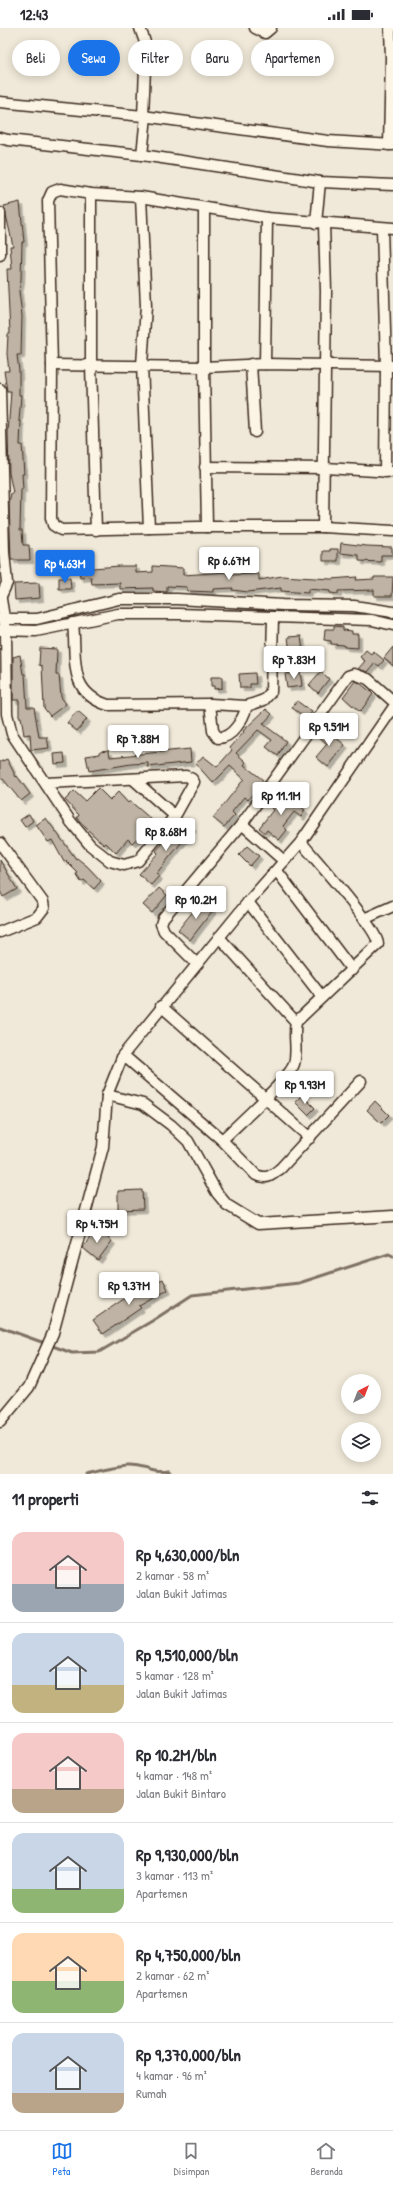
<!DOCTYPE html>
<html lang="id">
<meta charset="utf-8">
<style>
:root{--surface:#fff;--page:#f2f2f3;--text:#2b2b33;--muted:#7c7c81;--line:#e1e1e2;--accent:#1a73e8}
body{margin:0;font-family:"Patrick Hand",sans-serif;background:var(--page);color:var(--text);height:100vh;display:flex;flex-direction:column;font-size:15px;white-space:nowrap}
*{box-sizing:border-box;margin:0}
p{font-size:13px;color:var(--muted)}
.icon{flex:none;width:22px;height:22px;fill:none;stroke:currentColor;stroke-width:2;stroke-linecap:round;stroke-linejoin:round}
.map{position:relative;height:1446px;overflow:hidden}
.panel{display:flex;flex-direction:column;background:var(--surface);flex:1}
.panel>*{flex:none}
.banner{position:absolute;left:12px;top:12px;width:369px;height:36px;display:flex;gap:8px}
.needle{width:26px;rotate:42deg}
.controls{position:absolute;left:341px;top:1346px;display:grid;gap:8px}
.controls a{display:grid;place-items:center;width:40px;height:40px;border-radius:50%;background:var(--surface);box-shadow:0 2px 10px #0003;font-size:20px}
.price{position:absolute;translate:-50% -34px;padding:0 9px;border-radius:4px;background:#fff;color:#222;font-size:13px;line-height:26px;filter:drop-shadow(0 1px 2px #0008)}
.price::after{content:'';position:absolute;left:50%;top:24px;width:12px;height:9px;margin-left:-6px;background:inherit;clip-path:polygon(0 0,100% 0,50% 100%)}
.price.selected{background:var(--accent);color:#fff}
ul{padding:0;list-style:none}
li{display:flex;align-items:center;gap:12px;height:100px;padding:0 12px}
li+li{border-top:1px solid var(--line)}
li span{display:grid;place-items:center;flex:none;width:112px;height:80px;border-radius:12px;color:#555}
li>.icon{margin-inline-start:auto}
span .icon{width:48px;height:48px;fill:#fffc;stroke-width:1}
li b{font-size:17px}
h2{display:flex;justify-content:space-between;align-items:center;height:48px;padding:0 12px;font-size:17px}
.tag{padding:0 14px;border-radius:18px;background:var(--surface);box-shadow:0 2px 10px #0003;font-size:14px;line-height:36px}
.tag.selected{background:var(--accent);color:#fff}
.status{display:flex;justify-content:space-between;align-items:center;height:28px;padding:0 20px;background:var(--surface);direction:ltr}
.status svg{height:11px;fill:currentColor}
.dock{display:flex;justify-content:space-around;align-items:center;height:56px;border-top:1px solid var(--line);background:var(--surface);font-size:11px;color:var(--muted)}
.dock a{display:grid;justify-items:center;gap:2px}
.dock .selected{color:var(--accent)}
.map>svg:first-child{display:block}
</style>
<div class="status"><b>12:43</b><svg viewBox="0 0 49 12"><path d="M0 12V9h3v3zM5 12V6h3v6zM10 12V3h3v9zM15 12V0h3v12zM26 1h20v11H26zM47 4h2v5h-2z"/></svg></div>
<div class="map">
<svg width="393" height="1446" viewBox="0 0 393 1446">
<defs>
<filter id="shadow"><feDropShadow dx="3.5" dy="3.5" stdDeviation="0" flood-color="#0004"/></filter>
</defs>
<rect width="100%" height="100%" fill="#f0e9d9"/>
<filter id="ink" filterUnits="userSpaceOnUse"><feTurbulence type="fractalNoise" baseFrequency=".025" numOctaves="2"/><feDisplacementMap in="SourceGraphic" scale="8" xChannelSelector="R" yChannelSelector="G"/><feConvolveMatrix kernelMatrix="1 2 1 2 8 2 1 2 1" color-interpolation-filters="sRGB"/></filter>
<g filter="url(#ink)">
<g fill="none" stroke-linecap="round" stroke-linejoin="round">
<g stroke="#7e7163" stroke-width="3">
<polyline points="0,1299 72,1325 99,1324 152,1293 192,1267 299,1255 389,1226 393,1228"/>
<path d="M86 1446C99 1443 113 1439 127 1438 145 1437 147 1446 170 1443"/>
</g>
</g>
<g fill="#beb3a4" stroke="#3b2a1e" filter="url(#shadow)">
<polygon points="20,174 24,214 22,214 21,252 19,263 22,288 21,327 17,327 19,343 19,367 21,367 19,393 21,393 20,417 22,417 24,446 22,446 23,461 21,461 20,502 22,502 23,517 29,517 30,532 11,532 9,476 11,465 13,465 9,445 8,405 11,363 7,363 4,343 9,343 7,326 8,306 10,306 7,241 12,241 10,218 13,218 4,178"/>
<polygon points="341,515 367,518 392,519 392,527 381,527 381,534 359,533 359,527 340,525"/>
<polygon points="330,521 338,521 338,533 323,533 323,523 330,523"/>
<polygon points="120,538 136,538 136,545 153,544 153,538 183,540 183,547 228,544 228,547 259,546 259,552 282,548 331,551 357,549 356,552 374,551 374,549 393,549 392,568 374,568 374,562 338,563 338,566 330,565 330,563 308,561 308,565 281,563 281,560 248,564 232,562 233,560 213,561 213,564 187,563 187,559 167,558 167,564 153,563 153,560 120,561 120,555 92,556 91,549 80,550 79,541"/>
<polygon points="59,550 70,550 71,561 59,561"/>
<polygon points="39,555 40,570 15,572 14,556"/>
<polygon points="334,598 343,599 343,602 352,603 352,606 358,606 358,620 344,619 344,617 331,616 331,613 324,612 325,601 334,601"/>
<polygon points="301,608 303,624 290,625 288,609"/>
<polygon points="393,619 393,638 384,630"/>
<polygon points="40,620 57,621 56,647 59,647 61,669 66,676 50,688 44,680 42,638 39,637"/>
<polygon points="366,622 371,626 373,623 384,632 379,638 375,635 368,644 358,641 365,633 360,629"/>
<polygon points="20,627 23,646 25,646 27,679 34,679 39,709 47,709 49,720 31,722 30,706 24,707 21,689 19,689 19,672 13,672 13,629"/>
<polygon points="321,643 329,651 318,665 309,657"/>
<polygon points="300,644 302,658 287,660 285,646"/>
<polygon points="255,645 256,656 250,656 250,660 240,660 239,646"/>
<polygon points="211,649 222,649 222,660 214,661 214,658 211,658"/>
<polygon points="355,653 360,655 373,666 360,684 343,669"/>
<polygon points="297,673 312,684 307,690 292,680"/>
<polygon points="266,681 272,686 263,696 286,713 278,728 266,719 272,712 258,702 236,725 246,734 244,737 263,752 248,772 244,769 232,784 235,787 224,799 213,790 244,751 230,738 213,755 196,736 203,728 217,739 232,722 230,720 244,704 243,703"/>
<polygon points="76,684 79,684 87,691 77,703 67,695"/>
<polygon points="320,699 323,699 345,717 328,739 316,729 327,716 315,705"/>
<polygon points="190,721 191,734 148,739 148,735 131,736 89,743 86,728 100,726 100,723 109,722 110,729"/>
<polygon points="64,725 65,735 55,736 54,726"/>
<polygon points="7,731 16,749 17,748 30,766 21,773 3,751 0,752 0,734"/>
<polygon points="98,760 110,772 118,764 128,775 130,773 152,792 145,800 147,802 132,815 128,811 116,825 106,815 104,817 86,800 77,790 79,787 65,772 74,763 85,773"/>
<polygon points="285,766 305,782 301,789 294,784 283,798 287,802 279,812 267,802 265,805 259,800 273,782 271,780 277,772 279,774"/>
<polygon points="29,786 33,793 25,799 20,792"/>
<polygon points="46,790 76,831 77,830 87,838 101,853 94,861 84,852 81,854 76,846 78,845 66,833 64,834 52,812 48,814 36,797"/>
<polygon points="183,792 193,800 156,846 159,848 151,857 139,846 158,825 156,823"/>
<polygon points="247,818 259,828 250,838 239,827"/>
<polygon points="0,832 17,861 3,869 0,863"/>
<polygon points="159,860 167,867 152,885 143,877"/>
<polygon points="202,872 213,882 190,912 178,902"/>
<polygon points="302,1067 315,1080 308,1087 295,1074"/>
<polygon points="375,1073 389,1087 381,1095 367,1082"/>
<polygon points="142,1162 143,1181 118,1182 118,1163"/>
<polygon points="95,1201 112,1213 98,1232 83,1220"/>
<polygon points="163,1251 168,1262 139,1278 141,1280 103,1306 93,1292 131,1266"/>
</g>
<g fill="none" stroke-linecap="round" stroke-linejoin="round">
<defs>
<g id="street">
<polyline points="140,0 146,17 143,88"/>
<polyline points="255,0 265,5 271,0"/>
<polyline points="0,74 143,88 328,113 393,117"/>
<polyline points="0,110 8,112 142,127 320,154 393,157"/>
<polyline points="389,117 391,30 390,0"/>
<polyline points="142,127 146,88"/>
<polyline points="91,166 91,337 96,502"/>
<polyline points="141,169 146,278 142,337 149,500"/>
<polyline points="204,180 204,339 207,499"/>
<polyline points="0,185 0,227"/>
<polyline points="316,195 320,154"/>
<polyline points="382,200 386,337 385,444"/>
<polyline points="393,200 267,190 141,169 91,166 60,161 52,164 48,173 52,337 51,490 53,497 61,502 198,499 323,499 393,503"/>
<polyline points="251,336 255,404"/>
<polyline points="265,336 267,190"/>
<polyline points="52,337 204,339 265,336 393,338"/>
<polyline points="0,361 4,525 7,555 1,568"/>
<polyline points="205,439 325,440 393,444"/>
<polyline points="323,499 326,263 324,196"/>
<polyline points="0,565 6,602 7,686 12,706 71,794 90,817 110,833 124,837 138,833 175,788 194,754 192,751 186,748 46,755"/>
<polyline points="0,591 37,591 119,571 177,571 282,577 354,578 393,584"/>
<path d="M73 595C77 631 67 664 108 677L210 676 247 678 264 672 271 664 273 590"/>
<polyline points="0,602 36,603 118,586 178,586 372,592 393,597"/>
<path d="M210 676 213 703 218 710C233 710 243 691 247 678"/>
<polyline points="133,751 175,788"/>
<polyline points="242,796 284,833"/>
<polyline points="0,815 43,874 44,880 37,889 0,904"/>
<polyline points="277,843 352,942"/>
<polyline points="248,874 322,969"/>
<polyline points="364,891 393,878"/>
<polyline points="219,909 296,994"/>
<polyline points="197,936 164,903 161,896 163,890 242,796 348,648 354,646 368,651 393,673"/>
<polyline points="161,978 310,1110"/>
<path d="M123 1027 222 1112 256 1147C268 1152 272 1147 281 1140L361 1053"/>
<polyline points="107,1067 143,1076 171,1097 188,1113 217,1165 227,1177 258,1196 393,1188"/>
<path d="M222 1112C235 1099 290 1050 294 1036 298 1022 293 1008 296 994L378 916C378 901 314 830 301 814"/>
<polyline points="0,1394 29,1359 53,1305 103,1119 107,1067 123,1027 248,874 301,814 393,680"/>
</g>
</defs>
<use href="#street" stroke="#3b2a1e" stroke-width="13"/>
<use href="#street" stroke="#fcf5e5" stroke-width="10"/>
</g>
</g>
</svg>
<div class="controls">
<a><svg class="needle" viewBox="-14 -14 28 28"><path d="M0-13l5 13h-10z" fill="#e53935"/><path d="M0 13l5-13h-10z" fill="#7c7c81"/></svg></a>
<a><svg class="icon" aria-label="layers" viewBox="0 0 24 24"><path d="M12 4l9 5-9 5-9-5zM3 14l9 5 9-5"/></svg></a>
</div>
<b class="price" style="left:229px;top:553px">Rp 6.67M</b>
<b class="price selected" style="left:65px;top:556px">Rp 4.63M</b>
<b class="price" style="left:294px;top:652px">Rp 7.83M</b>
<b class="price" style="left:329px;top:719px">Rp 9.51M</b>
<b class="price" style="left:138px;top:731px">Rp 7.88M</b>
<b class="price" style="left:281px;top:788px">Rp 11.1M</b>
<b class="price" style="left:166px;top:824px">Rp 8.68M</b>
<b class="price" style="left:196px;top:892px">Rp 10.2M</b>
<b class="price" style="left:305px;top:1077px">Rp 9.93M</b>
<b class="price" style="left:97px;top:1216px">Rp 4.75M</b>
<b class="price" style="left:129px;top:1278px">Rp 9.37M</b>
<div class="banner">
<a class="tag">Beli</a>
<a class="tag selected">Sewa</a>
<a class="tag">Filter</a>
<a class="tag">Baru</a>
<a class="tag">Apartemen</a>
</div>
</div>
<section class="panel">
<h2>11 properti<svg class="icon" aria-label="filters" viewBox="0 0 24 24"><path d="M4 7h16M4 17h16"/><circle cx="9" cy="7" r="2"/><circle cx="15" cy="17" r="2"/></svg></h2>
<ul>
<li><span style="background:linear-gradient(#f6c9c9 65%,#9aa5b1 0)"><svg class="icon" aria-label="home" viewBox="0 0 24 24"><path d="M3 11l9-7 9 7M6 9v11h12V9"/></svg></span><div><b>Rp 4,630,000/bln</b><p>2 kamar · 58 m²</p><p>Jalan Bukit Jatimas</p></div></li>
<li><span style="background:linear-gradient(#c9d6e8 65%,#c2b280 0)"><svg class="icon" aria-label="home" viewBox="0 0 24 24"><path d="M3 11l9-7 9 7M6 9v11h12V9"/></svg></span><div><b>Rp 9,510,000/bln</b><p>5 kamar · 128 m²</p><p>Jalan Bukit Jatimas</p></div></li>
<li><span style="background:linear-gradient(#f6c9c9 70%,#b9a48a 0)"><svg class="icon" aria-label="home" viewBox="0 0 24 24"><path d="M3 11l9-7 9 7M6 9v11h12V9"/></svg></span><div><b>Rp 10.2M/bln</b><p>4 kamar · 148 m²</p><p>Jalan Bukit Bintaro</p></div></li>
<li><span style="background:linear-gradient(#c9d6e8 70%,#8fb573 0)"><svg class="icon" aria-label="home" viewBox="0 0 24 24"><path d="M3 11l9-7 9 7M6 9v11h12V9"/></svg></span><div><b>Rp 9,930,000/bln</b><p>3 kamar · 113 m²</p><p>Apartemen</p></div></li>
<li><span style="background:linear-gradient(#ffd9b3 60%,#8fb573 0)"><svg class="icon" aria-label="home" viewBox="0 0 24 24"><path d="M3 11l9-7 9 7M6 9v11h12V9"/></svg></span><div><b>Rp 4,750,000/bln</b><p>2 kamar · 62 m²</p><p>Apartemen</p></div></li>
<li><span style="background:linear-gradient(#c9d6e8 75%,#b9a48a 0)"><svg class="icon" aria-label="home" viewBox="0 0 24 24"><path d="M3 11l9-7 9 7M6 9v11h12V9"/></svg></span><div><b>Rp 9,370,000/bln</b><p>4 kamar · 96 m²</p><p>Rumah</p></div></li>
</ul>
</section>
<nav class="dock">
<a class="selected"><svg class="icon" aria-label="map" viewBox="0 0 24 24"><path d="M3 6l6-2 6 2 6-2v14l-6 2-6-2-6 2zM9 4v14M15 6v14"/></svg>Peta</a>
<a><svg class="icon" aria-label="saved" viewBox="0 0 24 24"><path d="M7 4h10v16l-5-4-5 4z"/></svg>Disimpan</a>
<a><svg class="icon" aria-label="home" viewBox="0 0 24 24"><path d="M3 11l9-7 9 7M6 9v11h12V9"/></svg>Beranda</a>
</nav>
